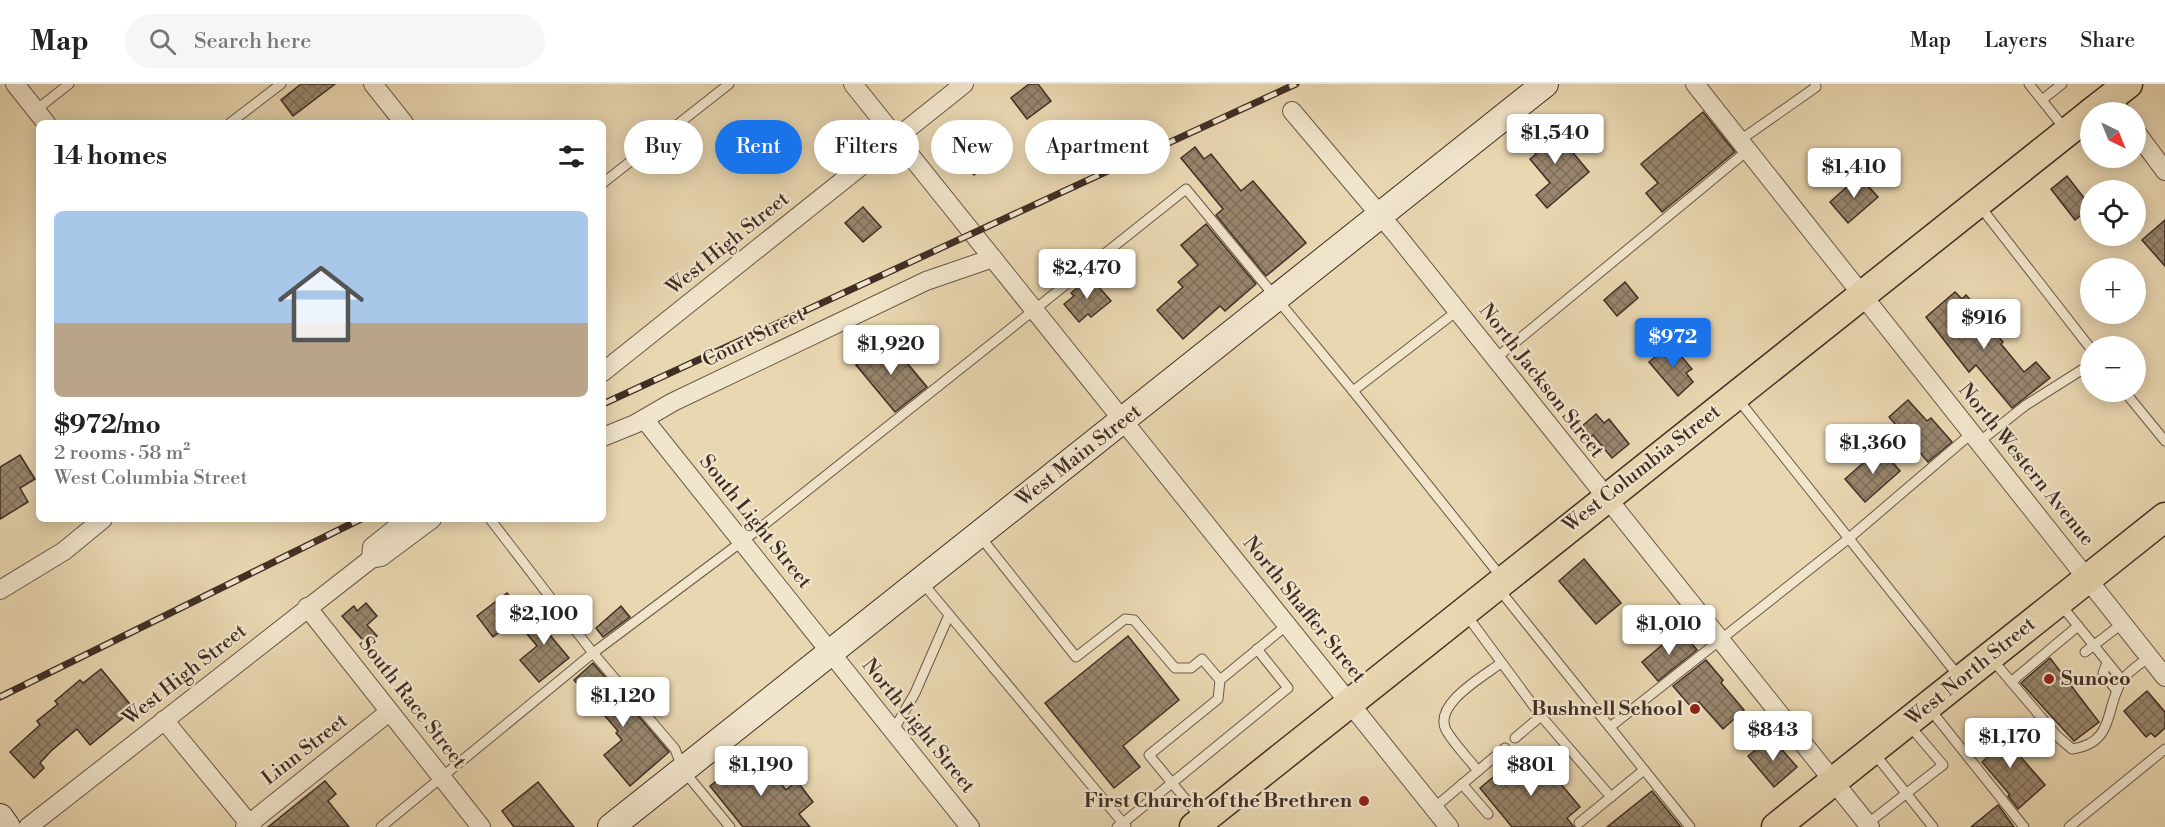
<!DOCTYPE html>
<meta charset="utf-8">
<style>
:root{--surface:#fff;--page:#f6f6f6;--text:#222;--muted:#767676;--line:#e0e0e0;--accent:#1a73e8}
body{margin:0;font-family:"Libre Bodoni",serif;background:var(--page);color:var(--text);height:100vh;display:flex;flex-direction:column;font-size:22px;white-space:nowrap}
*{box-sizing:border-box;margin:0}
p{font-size:20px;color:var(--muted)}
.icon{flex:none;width:33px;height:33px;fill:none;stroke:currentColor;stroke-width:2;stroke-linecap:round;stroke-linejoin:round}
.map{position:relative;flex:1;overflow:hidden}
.details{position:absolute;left:36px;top:36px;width:570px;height:402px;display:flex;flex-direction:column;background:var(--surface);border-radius:9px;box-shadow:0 3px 15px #0003}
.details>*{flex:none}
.banner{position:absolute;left:624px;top:36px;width:570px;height:54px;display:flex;gap:12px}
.needle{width:39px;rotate:137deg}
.tools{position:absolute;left:2080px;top:18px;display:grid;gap:12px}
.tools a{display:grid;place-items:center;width:66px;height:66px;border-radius:50%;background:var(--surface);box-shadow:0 3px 15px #0003;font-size:30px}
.price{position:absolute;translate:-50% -51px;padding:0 14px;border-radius:6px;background:#fff;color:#222;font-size:20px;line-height:39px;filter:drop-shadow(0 2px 3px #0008)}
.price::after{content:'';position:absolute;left:50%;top:36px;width:18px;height:14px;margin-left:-9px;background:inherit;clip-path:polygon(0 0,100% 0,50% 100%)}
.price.current{background:var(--accent);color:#fff}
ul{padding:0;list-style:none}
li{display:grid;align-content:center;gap:12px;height:318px;padding:0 18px}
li+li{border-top:2px solid var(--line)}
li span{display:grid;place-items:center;height:186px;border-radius:9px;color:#555}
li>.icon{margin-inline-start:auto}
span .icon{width:108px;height:108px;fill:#fffc;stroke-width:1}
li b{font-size:26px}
h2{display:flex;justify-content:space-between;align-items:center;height:72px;padding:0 18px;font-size:26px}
.tag{padding:0 21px;border-radius:27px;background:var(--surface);box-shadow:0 3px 15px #0003;font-size:21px;line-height:54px}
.tag.current{background:var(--accent);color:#fff}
header{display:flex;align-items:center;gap:36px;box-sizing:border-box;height:84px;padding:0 30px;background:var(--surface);border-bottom:2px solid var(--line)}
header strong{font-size:28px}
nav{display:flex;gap:33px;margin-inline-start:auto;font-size:21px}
.search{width:420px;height:54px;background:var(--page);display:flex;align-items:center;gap:15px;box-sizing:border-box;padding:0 21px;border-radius:33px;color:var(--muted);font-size:22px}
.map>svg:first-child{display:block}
</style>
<header>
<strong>Map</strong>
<div class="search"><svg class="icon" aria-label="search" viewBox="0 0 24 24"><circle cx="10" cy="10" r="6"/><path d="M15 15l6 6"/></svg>Search here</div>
<nav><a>Map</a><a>Layers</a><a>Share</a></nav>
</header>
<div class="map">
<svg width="2165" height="743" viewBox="0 0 2165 743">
<defs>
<pattern id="building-cross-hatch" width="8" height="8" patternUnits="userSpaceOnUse" patternTransform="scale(1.5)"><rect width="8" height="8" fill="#98866e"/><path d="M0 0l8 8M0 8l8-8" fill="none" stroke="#7d6e5a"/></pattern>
</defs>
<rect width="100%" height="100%" fill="#e9d7b1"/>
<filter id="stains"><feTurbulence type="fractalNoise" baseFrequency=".00333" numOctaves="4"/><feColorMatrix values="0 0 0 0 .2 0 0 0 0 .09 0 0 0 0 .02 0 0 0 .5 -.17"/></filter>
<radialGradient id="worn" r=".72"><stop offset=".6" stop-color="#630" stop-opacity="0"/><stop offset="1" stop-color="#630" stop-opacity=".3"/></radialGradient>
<g fill="url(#building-cross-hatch)" stroke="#402e26" stroke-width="1.5">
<polygon points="301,0 335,0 293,32 281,16"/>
<polygon points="1029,0 1038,0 1051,17 1027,35 1011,14"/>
<polygon points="1703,28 1735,68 1662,128 1646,109 1658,99 1641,80"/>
<polygon points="973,40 999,71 974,91 956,69 959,66 953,58"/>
<polygon points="1549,40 1589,88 1547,124 1536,111 1550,99 1530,75 1536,70 1527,59"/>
<polygon points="1074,43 1086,62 1071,72 1059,54"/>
<polygon points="1195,63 1204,75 1211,70 1241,107 1253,97 1306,159 1266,192 1216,131 1223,125 1181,74"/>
<polygon points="1859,92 1878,113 1848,139 1830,118"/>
<polygon points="2067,92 2091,123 2075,136 2051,105"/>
<polygon points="863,123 881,143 863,158 845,139"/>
<polygon points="2165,136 2165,182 2142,156"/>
<polygon points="1206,140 1256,200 1225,227 1220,222 1183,255 1157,226 1183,203 1178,198 1198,181 1181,161"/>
<polygon points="1090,193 1111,217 1091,233 1088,230 1079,238 1064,220 1074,212 1071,209"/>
<polygon points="1625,198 1638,214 1617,232 1604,216"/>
<polygon points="1955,208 1962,215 1966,211 1975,221 1972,223 2003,258 2001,260 2024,288 2036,278 2050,294 2012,324 1976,281 1969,288 1926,233"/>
<polygon points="887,255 927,303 895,328 856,281"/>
<polygon points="1671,260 1692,285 1686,289 1693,298 1678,312 1649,278"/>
<polygon points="1908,316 1927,337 1931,334 1952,358 1928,378 1889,333"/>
<polygon points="1596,330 1604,339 1609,335 1629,360 1612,374 1593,351 1589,355 1580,344"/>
<polygon points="1880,364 1900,387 1865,418 1845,395"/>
<polygon points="20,371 35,395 20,404 28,418 0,435 0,383"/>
<polygon points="1584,475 1621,519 1596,540 1559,497"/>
<polygon points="507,509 523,530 493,553 477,532"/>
<polygon points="366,519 377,532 367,541 377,552 367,561 342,532 354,522 357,527"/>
<polygon points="621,522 630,533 603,553 596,544"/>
<polygon points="549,523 562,539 549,550 569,574 539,598 520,576 537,562 523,545"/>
<polygon points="1680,546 1697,566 1658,597 1642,578"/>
<polygon points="1128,552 1179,616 1123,662 1140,683 1114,704 1045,619"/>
<polygon points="2050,574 2099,638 2074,657 2021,599"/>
<polygon points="1706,576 1723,596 1721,599 1744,626 1723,645 1699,618 1692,624 1673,602"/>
<polygon points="593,579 669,668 630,702 604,671 622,656 616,649 618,647 574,596"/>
<polygon points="101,585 134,625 90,661 77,645 51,667 40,679 44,684 34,694 10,668 40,641 37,637 58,620 55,617 80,596 83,599"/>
<polygon points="2147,607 2165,628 2165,644 2155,653 2151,649 2146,653 2124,627"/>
<polygon points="1994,642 2045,701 2018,725 2008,712 2010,711 1982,678 1991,670 1979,656"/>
<polygon points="1771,653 1797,683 1774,703 1748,672"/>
<polygon points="1535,669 1580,723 1567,734 1574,743 1512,743 1480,704 1497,690 1502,696"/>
<polygon points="748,672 755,681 761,676 786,706 797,697 813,718 799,730 810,743 743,743 710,702"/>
<polygon points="325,697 336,710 328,717 349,743 268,743"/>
<polygon points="538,698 574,743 514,743 502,727"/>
<polygon points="1652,707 1681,743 1607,743"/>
<polygon points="1998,721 2014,743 1971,743"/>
</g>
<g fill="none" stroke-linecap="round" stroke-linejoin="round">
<defs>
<g id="lane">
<polyline points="2029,0 2065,45"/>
<polyline points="2042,16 2062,0"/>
<polyline points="36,26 69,0"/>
<polyline points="230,39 281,0"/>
<polyline points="1739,57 1816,3 1815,0"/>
<polyline points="603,99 729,0"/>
<polyline points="1979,121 2091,265"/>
<polyline points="1495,275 1747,67"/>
<polyline points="1353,307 1457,227"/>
<polyline points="2125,308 2165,357"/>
<polyline points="1737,314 1960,594"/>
<polyline points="1979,358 2026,321 2091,280"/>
<polyline points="490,435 593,569 675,665 683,686 730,743"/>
<polyline points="979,451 1076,573 1125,535 1134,536 1175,584 1191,584 1202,575 1220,596"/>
<polyline points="921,497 1123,739 1117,743"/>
<polyline points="1498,504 1690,743"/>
<polyline points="2061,521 2122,596"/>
<polyline points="1465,529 1541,632 1515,654"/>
<polyline points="2085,568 2123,539"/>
<path d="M1991 574 2057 652 2072 665C2115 659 2105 625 2121 598 2127 588 2140 580 2149 573"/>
<polyline points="2107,579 2103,589 2117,607"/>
<polyline points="2011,598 2078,542"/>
<polyline points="1929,624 2024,743"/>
<polyline points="1541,632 1611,713"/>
<polyline points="1610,643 1848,455 1972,349"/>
<polyline points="893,647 915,609 949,531"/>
<polyline points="1874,669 1933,743"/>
<path d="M1478 687C1468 674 1454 660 1446 646 1433 620 1484 592 1501 579"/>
<polyline points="1462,700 1488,730"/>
<polyline points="1434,724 1505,664"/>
<polyline points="1201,734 1149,671 1218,615 1220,596 1287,541"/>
<polyline points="1579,739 1644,686"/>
<polyline points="1867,740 1943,681 1909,641"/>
<polyline points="1126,742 1123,739 1288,604 1257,565"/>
<polyline points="381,743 593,569 760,444 1186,105 1353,307 1502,494"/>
<polyline points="2069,743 2165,665"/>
</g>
<g id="street">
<polyline points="15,0 46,39"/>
<polyline points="373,0 404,39"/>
<polyline points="853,0 1449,743"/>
<polyline points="1695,0 2165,593"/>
<polyline points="2110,14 2121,28"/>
<polyline points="1292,27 1396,150 1870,743"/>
<polyline points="2136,48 2165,87"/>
<polyline points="603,288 964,0"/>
<polyline points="644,335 970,743"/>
<polyline points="603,353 635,340 673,318 926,197 993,174"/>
<polyline points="371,475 372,463 407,435"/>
<polyline points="0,506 64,467 103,435"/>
<polyline points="307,523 481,743"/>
<polyline points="164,636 252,743"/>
<polyline points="28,743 371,475 381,473 432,435"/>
<polyline points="245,743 389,628"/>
</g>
<g id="secondary">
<polyline points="0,733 7,743"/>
<polyline points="611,743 1545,0"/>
</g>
<g id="primary">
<polyline points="2092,28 2128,0"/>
<polyline points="1194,743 2091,29"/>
<polyline points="1776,743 2165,433"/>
</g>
</defs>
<use href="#lane" stroke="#6a5849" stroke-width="11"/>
<use href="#street" stroke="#6a5849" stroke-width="20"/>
<use href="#secondary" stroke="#402e26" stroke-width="28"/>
<use href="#primary" stroke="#402e26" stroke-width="31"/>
<use href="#lane" stroke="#f1e5cc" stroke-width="9"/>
<use href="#street" stroke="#f1e5cc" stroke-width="18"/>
<use href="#secondary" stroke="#f1e5cc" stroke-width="26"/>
<use href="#primary" stroke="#e9d7b1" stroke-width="28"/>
<defs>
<g id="rail">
<polyline points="603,320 1296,0"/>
<polyline points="0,613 361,435"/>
</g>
</defs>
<use href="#rail" stroke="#402e26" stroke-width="7"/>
<use href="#rail" stroke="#f1e5cc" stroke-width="4.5" stroke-dasharray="14" stroke-linecap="butt"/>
</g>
<g fill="#8f2418" stroke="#f1e5cc" stroke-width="2">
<circle cx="2049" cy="595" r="6"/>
<circle cx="1695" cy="625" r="6"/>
<circle cx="1364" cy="717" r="6"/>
</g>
<g text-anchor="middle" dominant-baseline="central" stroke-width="4.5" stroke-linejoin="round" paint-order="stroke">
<g font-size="20" fill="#402e26" stroke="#f1e5cc">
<text transform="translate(728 160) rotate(-39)">West High Street</text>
<text transform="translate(754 254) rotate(-26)">Court Street</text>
<text transform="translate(1541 297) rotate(52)">North Jackson Street</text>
<text transform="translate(1079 372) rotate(-38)">West Main Street</text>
<text transform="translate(2026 381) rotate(51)">North Western Avenue</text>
<text transform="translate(1642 385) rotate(-38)">West Columbia Street</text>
<text transform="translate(755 438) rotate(51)">South Light Street</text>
<text transform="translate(1304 526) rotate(51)">North Shaffer Street</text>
<text transform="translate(1971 588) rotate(-39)">West North Street</text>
<text transform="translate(185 591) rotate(-38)">West High Street</text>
<text transform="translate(412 619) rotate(52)">South Race Street</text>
<text transform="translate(918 642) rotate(51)">North Light Street</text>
<text transform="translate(305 666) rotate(-38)">Linn Street</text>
</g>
<g font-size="20" font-weight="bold" fill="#402e26" stroke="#f1e5cc" text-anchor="end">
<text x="2061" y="595" text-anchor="start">Sunoco</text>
<text x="1683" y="625">Bushnell School</text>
<text x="1352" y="717">First Church of the Brethren</text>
</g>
</g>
<rect width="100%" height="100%" filter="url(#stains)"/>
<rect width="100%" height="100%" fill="url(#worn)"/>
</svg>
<div class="tools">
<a><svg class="needle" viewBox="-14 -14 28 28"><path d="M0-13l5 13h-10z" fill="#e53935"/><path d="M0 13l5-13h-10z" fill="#767676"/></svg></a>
<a><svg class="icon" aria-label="locate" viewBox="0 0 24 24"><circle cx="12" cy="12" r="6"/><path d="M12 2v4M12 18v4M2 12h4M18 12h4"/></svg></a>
<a>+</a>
<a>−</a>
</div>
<b class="price" style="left:1555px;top:81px">$1,540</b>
<b class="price" style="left:1854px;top:115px">$1,410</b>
<b class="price" style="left:1087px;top:216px">$2,470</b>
<b class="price" style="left:1984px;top:266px">$916</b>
<b class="price current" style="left:1673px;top:285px">$972</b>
<b class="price" style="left:891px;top:292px">$1,920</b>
<b class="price" style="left:1873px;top:391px">$1,360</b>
<b class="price" style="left:544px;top:562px">$2,100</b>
<b class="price" style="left:1669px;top:572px">$1,010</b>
<b class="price" style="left:623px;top:644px">$1,120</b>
<b class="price" style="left:1773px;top:678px">$843</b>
<b class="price" style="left:2010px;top:685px">$1,170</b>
<b class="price" style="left:761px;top:713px">$1,190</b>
<b class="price" style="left:1531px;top:713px">$801</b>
<div class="banner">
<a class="tag">Buy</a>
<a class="tag current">Rent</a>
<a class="tag">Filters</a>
<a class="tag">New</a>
<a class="tag">Apartment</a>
</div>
<section class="details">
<h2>14 homes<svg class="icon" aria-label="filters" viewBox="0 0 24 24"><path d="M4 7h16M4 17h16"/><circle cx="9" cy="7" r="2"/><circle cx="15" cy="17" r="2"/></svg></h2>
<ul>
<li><span style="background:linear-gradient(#a9c7e8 60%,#b9a48a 0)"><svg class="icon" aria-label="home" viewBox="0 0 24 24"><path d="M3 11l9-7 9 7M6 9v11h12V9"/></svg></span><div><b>$972/mo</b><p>2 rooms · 58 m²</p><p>West Columbia Street</p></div></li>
</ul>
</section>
</div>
